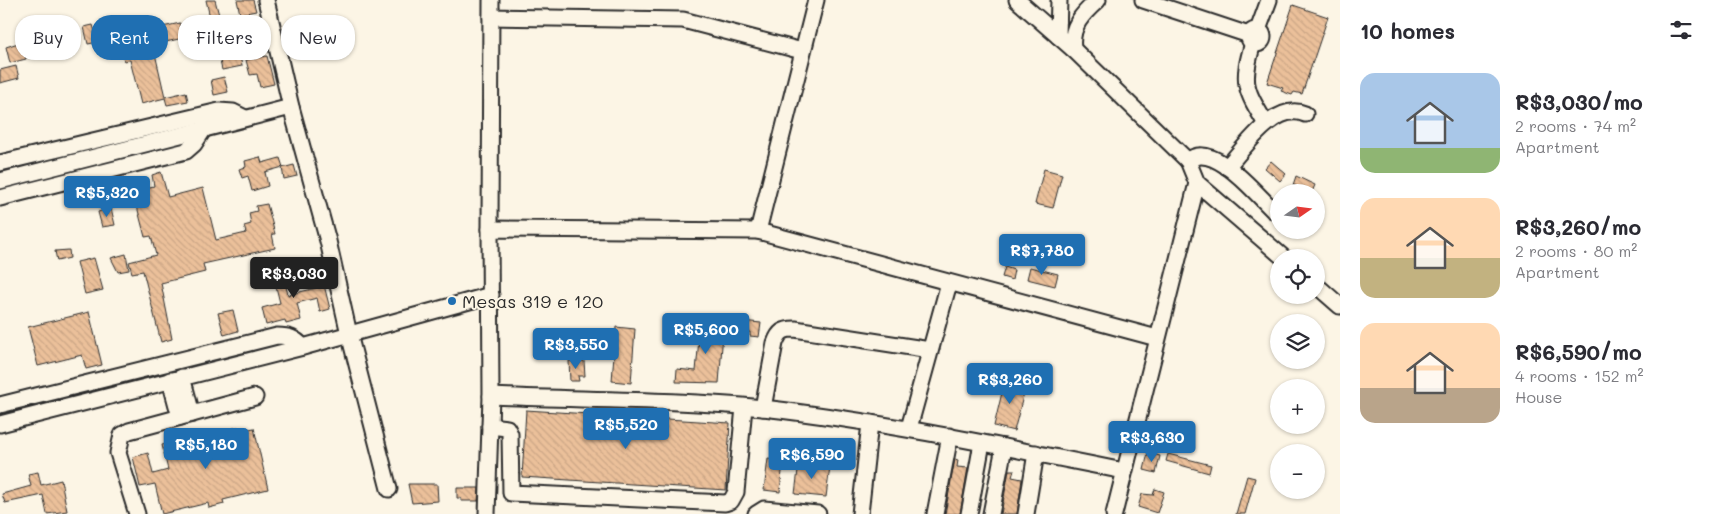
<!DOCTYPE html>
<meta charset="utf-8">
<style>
:root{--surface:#fff;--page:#f7f7f7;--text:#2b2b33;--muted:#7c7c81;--accent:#1f6fb2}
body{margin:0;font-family:Mali,sans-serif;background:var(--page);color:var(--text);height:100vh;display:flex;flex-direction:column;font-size:19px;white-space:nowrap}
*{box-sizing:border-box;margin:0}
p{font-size:16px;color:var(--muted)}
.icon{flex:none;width:28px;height:28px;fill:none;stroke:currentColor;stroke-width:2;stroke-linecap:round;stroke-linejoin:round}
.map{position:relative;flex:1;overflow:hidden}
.panel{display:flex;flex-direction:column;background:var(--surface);width:375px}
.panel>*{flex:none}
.top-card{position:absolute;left:15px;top:15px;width:475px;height:45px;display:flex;gap:10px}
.needle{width:32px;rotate:76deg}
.fabs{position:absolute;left:1270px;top:184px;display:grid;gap:10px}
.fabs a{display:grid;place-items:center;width:55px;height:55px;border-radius:50%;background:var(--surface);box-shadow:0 1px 4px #0004;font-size:25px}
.price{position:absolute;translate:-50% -42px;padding:0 11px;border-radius:5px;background:var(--accent);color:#fff;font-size:16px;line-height:32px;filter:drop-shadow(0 1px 2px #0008)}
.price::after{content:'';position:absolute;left:50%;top:30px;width:15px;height:11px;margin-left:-8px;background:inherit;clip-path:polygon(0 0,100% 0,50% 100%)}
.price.on{background:#222;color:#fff}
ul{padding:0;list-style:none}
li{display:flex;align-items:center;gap:15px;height:125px;padding:0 20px}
li span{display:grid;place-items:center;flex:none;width:140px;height:100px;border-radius:15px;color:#555}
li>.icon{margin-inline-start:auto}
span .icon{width:60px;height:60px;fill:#fffc;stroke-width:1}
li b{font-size:21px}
h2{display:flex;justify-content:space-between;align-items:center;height:60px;padding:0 20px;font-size:21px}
.chip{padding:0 18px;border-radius:20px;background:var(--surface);box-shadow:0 1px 4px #0004;font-size:18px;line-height:45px}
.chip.on{background:var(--accent);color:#fff}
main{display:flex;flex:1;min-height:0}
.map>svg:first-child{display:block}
</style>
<main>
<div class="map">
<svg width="1340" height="514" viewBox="0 0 1340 514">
<defs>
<pattern id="building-back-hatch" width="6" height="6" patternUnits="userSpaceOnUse" patternTransform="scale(1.25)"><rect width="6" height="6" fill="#ebc09a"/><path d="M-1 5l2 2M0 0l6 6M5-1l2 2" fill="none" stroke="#caa585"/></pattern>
</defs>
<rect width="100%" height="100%" fill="#fcf5e5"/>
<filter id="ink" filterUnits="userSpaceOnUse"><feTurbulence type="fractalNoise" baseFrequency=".02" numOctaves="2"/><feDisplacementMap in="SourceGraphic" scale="10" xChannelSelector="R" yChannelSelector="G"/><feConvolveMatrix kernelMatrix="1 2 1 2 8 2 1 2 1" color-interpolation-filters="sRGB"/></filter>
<g filter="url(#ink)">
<g fill="url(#building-back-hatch)" stroke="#2b2b2b">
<polygon points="206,0 215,0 225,38 236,36 242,66 222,70"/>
<polygon points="237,0 253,0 256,11 240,14"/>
<polygon points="1293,5 1328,17 1302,94 1294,92 1292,95 1281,91 1283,88 1267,83"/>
<polygon points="180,23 183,38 153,45 165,97 186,92 188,101 167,105 165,98 141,104 130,60 124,61 119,37"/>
<polygon points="93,25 98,42 88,44 84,27"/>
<polygon points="53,26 55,35 42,36 40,27"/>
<polygon points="21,42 26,59 10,63 6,47"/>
<polygon points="267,56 274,84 260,87 257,74 250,75 246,60"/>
<polygon points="16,66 19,78 0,83 0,70"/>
<polygon points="224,77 228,92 214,95 211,80"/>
<polygon points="260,157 262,163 280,158 283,167 265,172 268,186 252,191 248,176 242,178 239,169 246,167 245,161"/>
<polygon points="1271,161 1286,174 1280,181 1265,168"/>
<polygon points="294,165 297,176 284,179 282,168"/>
<polygon points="1044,169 1062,174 1053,208 1035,204"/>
<polygon points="161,172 168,197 203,188 216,240 246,233 244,226 251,224 249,213 257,211 256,206 267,204 275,234 272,234 275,248 203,264 205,272 161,283 172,339 161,342 143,271 132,273 129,262 156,255 151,236 145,237 133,191 154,186 152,175"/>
<polygon points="1296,176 1315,185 1312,192 1301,192 1302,188 1293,185"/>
<polygon points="111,208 115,225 102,227 98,212"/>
<polygon points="69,250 70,258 57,261 55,251"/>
<polygon points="126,254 129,270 118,272 111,258"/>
<polygon points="94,258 103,290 85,294 77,262"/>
<polygon points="281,265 288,295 316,288 312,271 320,269 330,309 320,312 317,298 297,303 301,320 286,324 285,320 266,325 262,308 280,303 271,267"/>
<polygon points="1005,267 1014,270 1012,280 1002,277"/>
<polygon points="1030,267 1058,274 1055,286 1027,279"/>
<polygon points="233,310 238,331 224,335 218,313"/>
<polygon points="89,312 102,365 86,369 82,355 38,366 28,327"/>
<polygon points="701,318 724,321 719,383 676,382 677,369 696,371"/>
<polygon points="742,321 761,323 759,337 750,336 750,332 741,332"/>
<polygon points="616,327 635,329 631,383 612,381"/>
<polygon points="569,361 584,361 585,376 578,376 579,381 570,381"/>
<polygon points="1005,380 1026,385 1014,431 994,426"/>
<polygon points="526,410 730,423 726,490 522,477"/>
<polygon points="238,427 239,431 254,428 268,489 223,500 224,504 209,508 208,503 162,514 155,484 140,487 133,457 148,453 153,474 168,470 162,445 208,434 209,438 224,435 223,431"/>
<polygon points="1148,453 1160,456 1156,473 1144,470"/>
<polygon points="1168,454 1211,465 1209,473 1166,461"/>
<polygon points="768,459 783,461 780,492 764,490"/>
<polygon points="955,459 958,460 957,467 968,468 960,514 945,514"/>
<polygon points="799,462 830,466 826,497 795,494"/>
<polygon points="1009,470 1014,470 1012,477 1022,479 1017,514 1001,514"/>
<polygon points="38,472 41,485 61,480 67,511 47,514 43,495 5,503 2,494 31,486 28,474"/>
<polygon points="1247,476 1255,478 1245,514 1236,514"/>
<polygon points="408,484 437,484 438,501 412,503"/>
<polygon points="457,488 479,488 478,501 461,501 461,498 457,498"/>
<polygon points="1155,489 1164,492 1157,513 1138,507 1142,494 1153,495"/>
</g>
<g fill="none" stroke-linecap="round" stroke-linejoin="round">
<defs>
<g id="minor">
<polyline points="266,0 291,107 328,241 349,334 389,489"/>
<polyline points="1017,0 1073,49 1188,161"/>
<polyline points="1143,0 1249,35"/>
<polyline points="491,17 683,20 802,51"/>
<polyline points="1258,30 1269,0"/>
<circle cx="1256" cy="37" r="7"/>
<polyline points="1058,36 1059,0"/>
<path d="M1253 43C1241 83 1245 89 1266 124"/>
<path d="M1073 49C1070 27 1082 14 1098 0"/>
<polyline points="0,163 219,111 233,112 245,118"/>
<path d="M1227 167C1245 147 1276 101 1305 114"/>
<polyline points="0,181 291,107"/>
<path d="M1197 183 1188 161C1212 139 1256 194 1273 210"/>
<polyline points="0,198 186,151 194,144 204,129"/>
<polyline points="490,229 491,0"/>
<polyline points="758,231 816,0"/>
<polyline points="1316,285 1340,306"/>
<polyline points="182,377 192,414"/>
<polyline points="170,380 180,417"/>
<path d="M491 396C581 400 673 399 763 408 885 422 1004 447 1124 471"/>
<path d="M0 405 277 336C289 336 295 338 303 347"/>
<path d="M763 408 775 343C779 332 783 329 795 329L930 350"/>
<polyline points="0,424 303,347 491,295"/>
<polyline points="490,426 507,428 510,434 511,493 725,503 731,501 736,492 744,407"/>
<polyline points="909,428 949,283"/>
<polyline points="137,514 118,453 122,435 129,431 255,397"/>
<polyline points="487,514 491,396 490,229 758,231 1157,338"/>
<polyline points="756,514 764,509 818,514"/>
<polyline points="860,514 870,423"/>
<polyline points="935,514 950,436"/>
<polyline points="969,514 982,443"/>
<polyline points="991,514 1004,447"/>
<polyline points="1026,514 1036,453"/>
<polyline points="1114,514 1197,183 1284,258"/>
</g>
</defs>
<use href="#minor" stroke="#2b2b2b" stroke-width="19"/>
<use href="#minor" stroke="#fcf5e5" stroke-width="15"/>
</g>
</g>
<circle fill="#1f6fb2" stroke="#fcf5e5" stroke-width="2" cx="452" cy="301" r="5"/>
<g text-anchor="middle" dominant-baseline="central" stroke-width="4" stroke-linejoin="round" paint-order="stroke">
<g font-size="18" fill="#2b2b2b" stroke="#fcf5e5" text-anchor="start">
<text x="462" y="301">Mesas 319 e 120</text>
</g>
</g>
</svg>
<div class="fabs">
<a><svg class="needle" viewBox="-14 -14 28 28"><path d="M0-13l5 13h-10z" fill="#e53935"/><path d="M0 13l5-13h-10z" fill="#7c7c81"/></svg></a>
<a><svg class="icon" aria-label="locate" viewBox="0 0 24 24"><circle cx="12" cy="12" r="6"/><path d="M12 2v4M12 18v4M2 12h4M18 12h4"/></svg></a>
<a><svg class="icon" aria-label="layers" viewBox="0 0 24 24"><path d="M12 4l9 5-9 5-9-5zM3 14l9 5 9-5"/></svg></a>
<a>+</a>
<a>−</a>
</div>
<b class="price" style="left:107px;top:218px">R$5,320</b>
<b class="price" style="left:1042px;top:276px">R$7,780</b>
<b class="price on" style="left:294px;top:299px">R$3,030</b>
<b class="price" style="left:706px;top:355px">R$5,600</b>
<b class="price" style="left:576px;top:370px">R$3,550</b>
<b class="price" style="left:1010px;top:405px">R$3,260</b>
<b class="price" style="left:626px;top:450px">R$5,520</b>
<b class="price" style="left:1152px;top:463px">R$3,630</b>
<b class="price" style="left:206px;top:470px">R$5,180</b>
<b class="price" style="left:812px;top:480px">R$6,590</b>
<div class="top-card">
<a class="chip">Buy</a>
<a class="chip on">Rent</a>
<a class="chip">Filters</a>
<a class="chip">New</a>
</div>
</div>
<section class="panel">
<h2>10 homes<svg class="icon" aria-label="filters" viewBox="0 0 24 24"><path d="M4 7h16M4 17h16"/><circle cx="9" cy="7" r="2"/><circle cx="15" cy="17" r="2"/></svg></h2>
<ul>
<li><span style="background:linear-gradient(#a9c7e8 75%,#8fb573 0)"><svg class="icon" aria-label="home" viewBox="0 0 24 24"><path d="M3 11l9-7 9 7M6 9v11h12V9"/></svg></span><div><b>R$3,030/mo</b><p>2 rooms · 74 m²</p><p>Apartment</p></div></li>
<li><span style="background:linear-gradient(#ffd9b3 60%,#c2b280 0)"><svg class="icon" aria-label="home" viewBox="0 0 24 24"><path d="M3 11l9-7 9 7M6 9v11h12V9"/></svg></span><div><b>R$3,260/mo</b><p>2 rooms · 80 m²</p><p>Apartment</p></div></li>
<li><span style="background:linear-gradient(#ffd9b3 65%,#b9a48a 0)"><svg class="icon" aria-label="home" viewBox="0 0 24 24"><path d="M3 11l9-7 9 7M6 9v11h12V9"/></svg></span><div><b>R$6,590/mo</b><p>4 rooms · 152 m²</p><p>House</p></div></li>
</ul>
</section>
</main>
